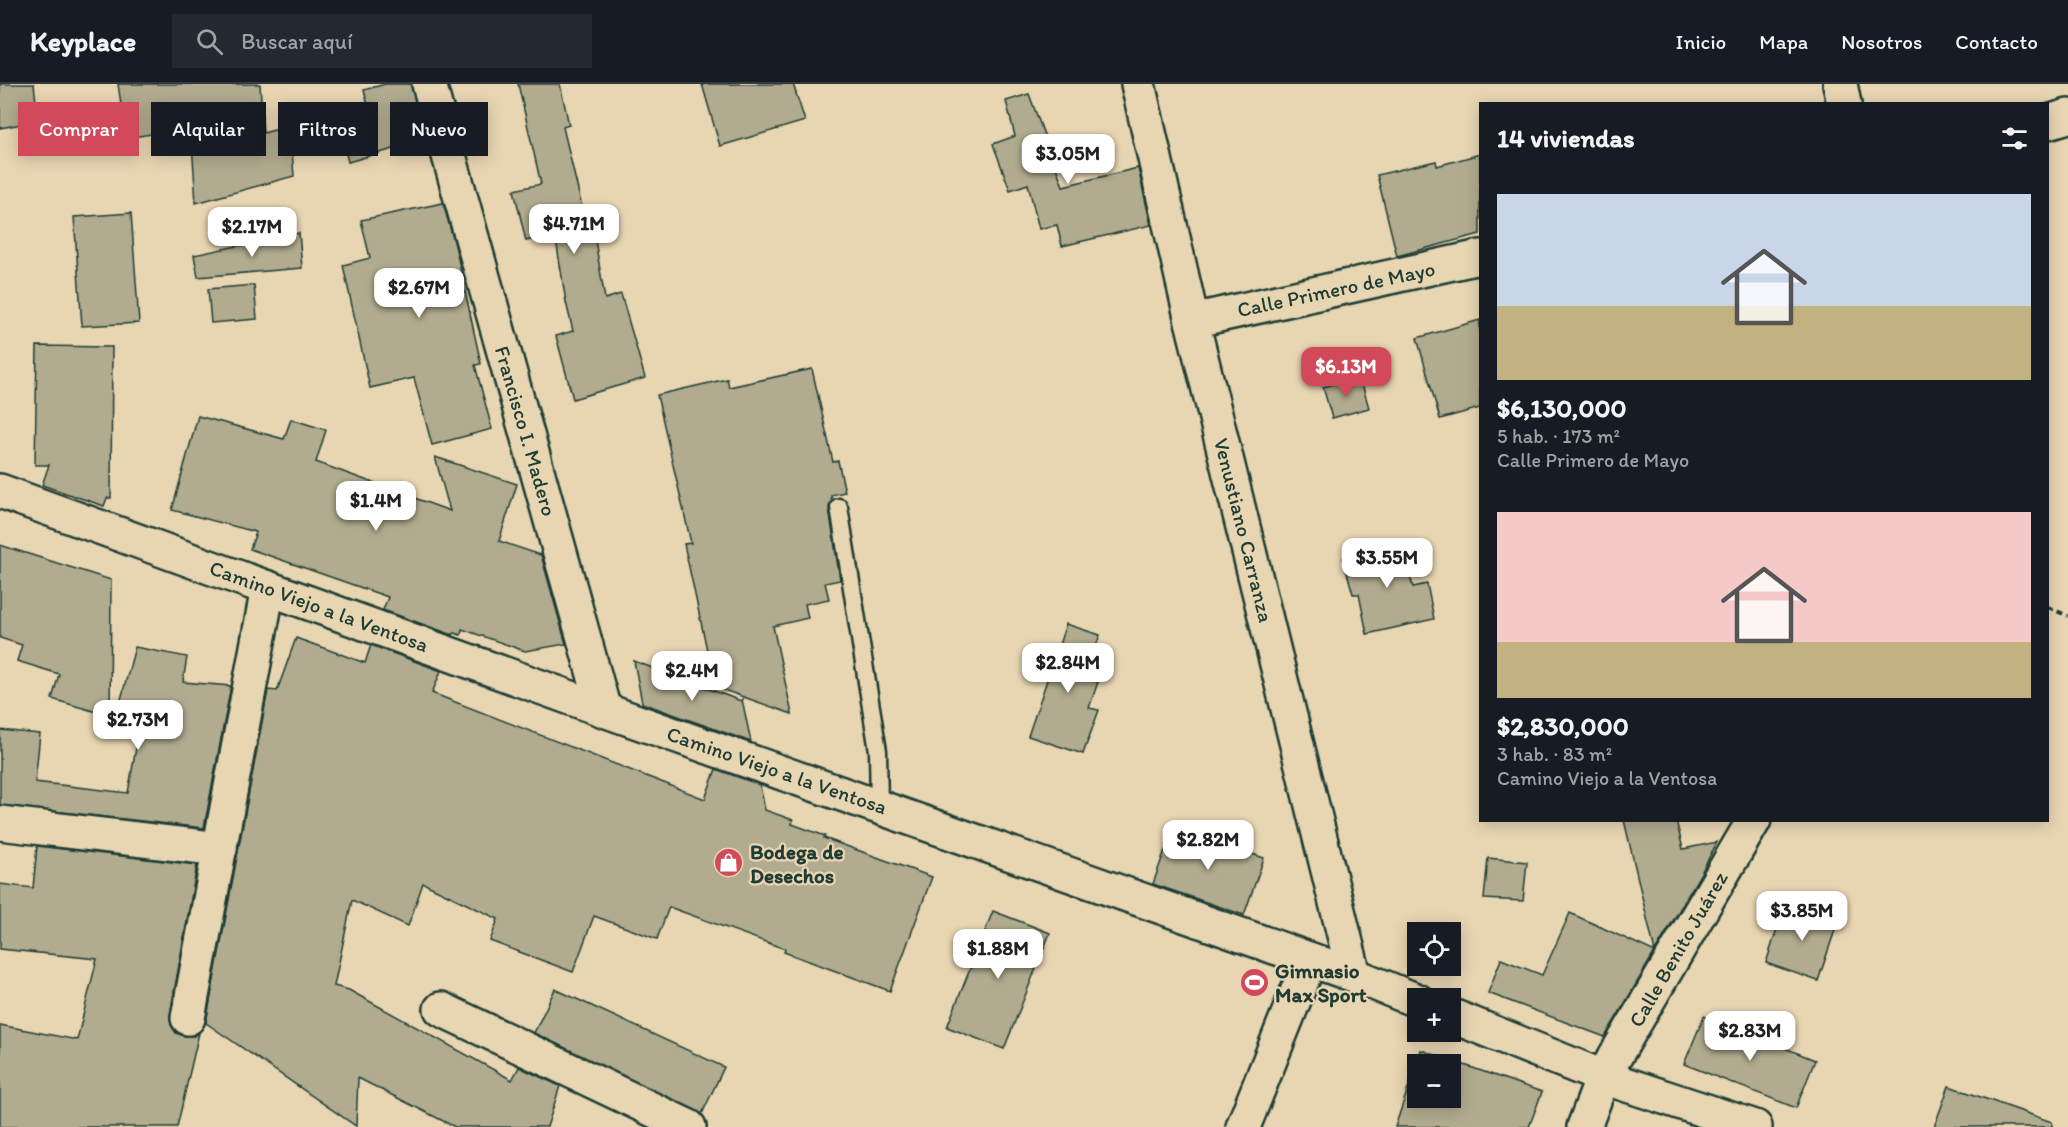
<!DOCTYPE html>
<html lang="es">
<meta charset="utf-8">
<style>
:root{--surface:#171b24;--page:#242831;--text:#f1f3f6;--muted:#9ea1a6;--line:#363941;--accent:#d1495b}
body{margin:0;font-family:Itim,sans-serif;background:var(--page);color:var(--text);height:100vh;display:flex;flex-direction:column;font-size:22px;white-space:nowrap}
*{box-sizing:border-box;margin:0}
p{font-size:20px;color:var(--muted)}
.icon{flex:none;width:33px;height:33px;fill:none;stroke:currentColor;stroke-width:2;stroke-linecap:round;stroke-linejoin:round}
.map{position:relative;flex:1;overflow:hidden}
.details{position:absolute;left:1479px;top:18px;width:570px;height:720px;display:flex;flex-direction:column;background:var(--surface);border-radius:0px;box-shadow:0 3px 15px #0003}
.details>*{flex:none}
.guide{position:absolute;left:18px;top:18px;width:570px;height:54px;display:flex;gap:12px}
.fabs{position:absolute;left:1407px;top:838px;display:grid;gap:12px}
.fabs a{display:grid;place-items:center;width:54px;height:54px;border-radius:0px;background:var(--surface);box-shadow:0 3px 15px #0003;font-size:30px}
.price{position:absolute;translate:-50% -51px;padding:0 14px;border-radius:12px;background:#fff;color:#222;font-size:20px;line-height:39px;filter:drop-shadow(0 2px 3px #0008)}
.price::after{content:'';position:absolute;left:50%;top:36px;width:18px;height:14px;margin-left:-9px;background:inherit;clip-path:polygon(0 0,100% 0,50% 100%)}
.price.active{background:var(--accent);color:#fff}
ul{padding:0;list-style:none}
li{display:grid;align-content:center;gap:12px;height:318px;padding:0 18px}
li span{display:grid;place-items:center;height:186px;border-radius:0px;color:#555}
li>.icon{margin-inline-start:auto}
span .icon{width:108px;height:108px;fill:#fffc;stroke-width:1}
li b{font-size:26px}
h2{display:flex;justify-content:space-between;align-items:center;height:72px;padding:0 18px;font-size:26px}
.pill{padding:0 21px;border-radius:0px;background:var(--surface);box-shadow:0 3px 15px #0003;font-size:21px;line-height:54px}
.pill.active{background:var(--accent);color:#fff}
header{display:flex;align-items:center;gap:36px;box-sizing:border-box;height:84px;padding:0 30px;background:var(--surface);border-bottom:2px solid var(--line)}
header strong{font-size:28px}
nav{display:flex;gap:33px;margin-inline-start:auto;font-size:21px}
.search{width:420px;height:54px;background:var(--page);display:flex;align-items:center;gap:15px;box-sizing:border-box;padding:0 21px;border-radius:0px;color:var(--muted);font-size:22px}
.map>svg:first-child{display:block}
</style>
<header>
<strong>Keyplace</strong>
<div class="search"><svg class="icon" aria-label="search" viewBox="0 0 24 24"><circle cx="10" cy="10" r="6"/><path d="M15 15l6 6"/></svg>Buscar aquí</div>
<nav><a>Inicio</a><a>Mapa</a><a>Nosotros</a><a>Contacto</a></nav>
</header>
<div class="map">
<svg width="2068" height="1043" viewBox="0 0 2068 1043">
<rect width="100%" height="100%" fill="#e8d5b2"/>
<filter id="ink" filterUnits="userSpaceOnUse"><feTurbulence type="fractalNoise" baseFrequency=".0167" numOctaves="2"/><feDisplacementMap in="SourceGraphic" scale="12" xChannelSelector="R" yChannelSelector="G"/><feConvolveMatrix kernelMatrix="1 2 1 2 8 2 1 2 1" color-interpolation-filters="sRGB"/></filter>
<g filter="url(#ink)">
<g fill="#b1ab8f" stroke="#1f3d34" stroke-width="1.5" fill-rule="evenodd">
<polygon points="0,0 34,0 38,37 0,44"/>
<polygon points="118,0 260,0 263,49 290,42 294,92 196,119 191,44 126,54"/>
<polygon points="385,0 411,0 425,56 348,78 336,29 368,21 364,6"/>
<polygon points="518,0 560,0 569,41 563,43 590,157 595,156 605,215 621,210 645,294 573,315 556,252 573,247 566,218 555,150 526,157 514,106 541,100"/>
<polygon points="702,0 793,0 805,37 720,62"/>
<polygon points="1029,10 1063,102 1138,84 1151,141 1062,162 1057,141 1039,145 1028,100 1010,106 993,60 1015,52 1006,17"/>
<polygon points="1480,70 1480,150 1397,172 1377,91 1436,77 1437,82"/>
<polygon points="443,119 455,161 481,280 475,281 492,345 432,361 414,294 370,304 343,181 370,174 361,136"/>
<polygon points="131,129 139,239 82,242 74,133"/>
<polygon points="299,149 302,184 198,193 194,171"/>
<polygon points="254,201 257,235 211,239 208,205"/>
<polygon points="1480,236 1480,324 1440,335 1417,254"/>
<polygon points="37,262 112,263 111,414 107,414 104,422 42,401 49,381 35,381"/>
<polygon points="812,285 833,378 838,377 845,408 831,411 832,416 829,424 840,496 825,499 829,515 805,520 808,534 773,542 792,630 715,603 684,460 691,459 657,311 727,295 729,303"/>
<polygon points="1360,293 1369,324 1332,334 1323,303"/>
<polygon points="198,332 284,355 291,335 326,346 316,378 450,427 435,373 517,400 499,457 541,471 566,560 525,567 462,545 461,551 454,549 453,551 383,526 388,513 250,465 256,448 172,426"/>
<polygon points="1401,458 1413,503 1427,500 1434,535 1367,550 1359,510 1353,510 1343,474"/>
<polygon points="0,461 111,496 110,632 52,615 59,590 17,577 22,561 0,554"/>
<polygon points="1066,540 1100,551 1085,593 1098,598 1089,624 1099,626 1083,670 1028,652"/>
<polygon points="296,554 365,579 371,561 441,587 432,609 705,715 716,685 760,701 765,726 793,736 792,740 825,752 824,754 932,793 890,907 784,868 785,865 669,823 657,855 594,832 573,888 490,857 498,835 423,799 408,842 352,816 334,902 349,906 512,996 519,983 560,1002 547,1043 455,1043 358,994 356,1042 206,939 268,606 277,607"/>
<polygon points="135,563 187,573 183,598 231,602 204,744 0,721 0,646 40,650 35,698 128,709 140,641 116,634"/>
<polygon points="634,577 741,617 742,615 751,658 642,619"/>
<polygon points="1624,736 1676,736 1683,765 1717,758 1701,789 1605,953 1488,909 1501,875 1542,891 1570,829 1655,868"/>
<polygon points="1173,743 1264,774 1244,831 1153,800"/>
<polygon points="37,762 197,781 170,931 171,941 176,949 185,952 194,952 199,949 177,1043 0,1043 0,941 77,956 97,875 0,865 0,800 33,804"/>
<polygon points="1488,774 1527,778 1523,817 1484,815"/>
<polygon points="1785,820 1838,837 1818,897 1766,879"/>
<polygon points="993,827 1050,849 1004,965 947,943"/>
<polygon points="555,905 724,983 702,1030 534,949"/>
<polygon points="1704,932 1815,976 1796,1024 1684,980"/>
<path d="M1421 966 1542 1008 1529 1043H1395ZM1418 981H1450V1014H1418Z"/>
<polygon points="1949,1002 2052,1038 2052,1043 1934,1043"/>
</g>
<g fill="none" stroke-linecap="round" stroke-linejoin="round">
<defs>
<polyline id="lane" points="839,423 878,667 879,723"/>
<g id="street">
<polyline points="429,0 604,626"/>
<polyline points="1138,0 1192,237 1354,891"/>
<polyline points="1840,0 1844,20"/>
<polyline points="2048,38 2068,32"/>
<polyline points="1192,237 1480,173"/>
<polyline points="0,739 220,765"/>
<polyline points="441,925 689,1043"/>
<polyline points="188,934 268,504"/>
<polyline points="1243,1043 1310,876"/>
<polyline points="1584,1043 1603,993 1754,736"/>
</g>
<g id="secondary">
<polyline points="0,407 604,626 1354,891 1418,917"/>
<polyline points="1450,931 1603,993 1755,1043"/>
</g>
</defs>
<use href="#lane" stroke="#1f3d34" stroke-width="21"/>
<use href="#street" stroke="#1f3d34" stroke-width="38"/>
<use href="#secondary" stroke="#1f3d34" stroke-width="38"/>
<polyline stroke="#1f3d34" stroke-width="4" stroke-dasharray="6 4.5" stroke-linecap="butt" points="2048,523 2068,532"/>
<use href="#lane" stroke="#e8d5b2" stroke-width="16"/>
<use href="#street" stroke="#e8d5b2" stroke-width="33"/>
<use href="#secondary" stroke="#e8d5b2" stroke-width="33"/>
</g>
</g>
<defs>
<symbol id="shop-disc" viewBox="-11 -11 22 22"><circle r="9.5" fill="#d1495b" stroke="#e8d5b2"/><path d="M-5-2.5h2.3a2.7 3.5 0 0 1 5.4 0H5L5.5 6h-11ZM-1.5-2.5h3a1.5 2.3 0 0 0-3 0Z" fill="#fff"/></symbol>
<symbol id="stadium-disc" viewBox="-11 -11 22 22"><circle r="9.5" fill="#d1495b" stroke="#e8d5b2"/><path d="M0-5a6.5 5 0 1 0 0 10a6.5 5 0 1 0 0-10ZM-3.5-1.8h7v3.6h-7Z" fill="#fff"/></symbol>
</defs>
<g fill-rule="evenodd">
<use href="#shop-disc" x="712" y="762" width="33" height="33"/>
<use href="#stadium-disc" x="1238" y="882" width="33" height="33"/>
</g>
<g text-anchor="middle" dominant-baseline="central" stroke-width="4.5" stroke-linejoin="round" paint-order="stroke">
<g font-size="21" fill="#1f3d34" stroke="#e8d5b2">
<text transform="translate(1336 205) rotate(-12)">Calle Primero de Mayo</text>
<text transform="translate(526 347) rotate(74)">Francisco I. Madero</text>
<text transform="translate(1244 446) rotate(76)">Venustiano Carranza</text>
<text transform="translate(319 522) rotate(20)">Camino Viejo a la Ventosa</text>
<text transform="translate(777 686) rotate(19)">Camino Viejo a la Ventosa</text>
<text transform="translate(1678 865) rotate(-60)">Calle Benito Juárez</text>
</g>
<g font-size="21" font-weight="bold" fill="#1f3d34" stroke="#e8d5b2" text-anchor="start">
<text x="750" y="767">Bodega de<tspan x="750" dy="24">Desechos</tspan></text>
<text x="1275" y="886">Gimnasio<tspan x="1275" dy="24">Max Sport</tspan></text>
</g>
</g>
</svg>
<div class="fabs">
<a><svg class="icon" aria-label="locate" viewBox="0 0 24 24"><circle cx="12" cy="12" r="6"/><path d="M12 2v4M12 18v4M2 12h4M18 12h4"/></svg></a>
<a>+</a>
<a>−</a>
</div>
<b class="price" style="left:1068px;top:101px">$3.05M</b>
<b class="price" style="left:574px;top:171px">$4.71M</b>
<b class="price" style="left:252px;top:174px">$2.17M</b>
<b class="price" style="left:419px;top:235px">$2.67M</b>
<b class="price active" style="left:1346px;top:314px">$6.13M</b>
<b class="price" style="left:376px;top:448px">$1.4M</b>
<b class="price" style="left:1387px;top:505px">$3.55M</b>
<b class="price" style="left:1068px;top:610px">$2.84M</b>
<b class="price" style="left:692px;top:618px">$2.4M</b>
<b class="price" style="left:138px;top:667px">$2.73M</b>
<b class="price" style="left:1208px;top:787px">$2.82M</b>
<b class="price" style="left:1802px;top:858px">$3.85M</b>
<b class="price" style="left:998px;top:896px">$1.88M</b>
<b class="price" style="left:1750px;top:978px">$2.83M</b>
<div class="guide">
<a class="pill active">Comprar</a>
<a class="pill">Alquilar</a>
<a class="pill">Filtros</a>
<a class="pill">Nuevo</a>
</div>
<section class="details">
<h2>14 viviendas<svg class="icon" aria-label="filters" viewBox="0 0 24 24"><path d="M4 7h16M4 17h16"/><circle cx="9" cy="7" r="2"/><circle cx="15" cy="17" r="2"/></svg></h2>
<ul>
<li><span style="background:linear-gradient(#c9d6e8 60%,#c2b280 0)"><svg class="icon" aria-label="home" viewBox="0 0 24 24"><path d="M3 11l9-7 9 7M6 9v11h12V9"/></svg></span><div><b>$6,130,000</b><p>5 hab. · 173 m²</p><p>Calle Primero de Mayo</p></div></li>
<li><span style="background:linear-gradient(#f6c9c9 70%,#c2b280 0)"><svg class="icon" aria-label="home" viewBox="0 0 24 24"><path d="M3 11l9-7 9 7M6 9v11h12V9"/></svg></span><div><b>$2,830,000</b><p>3 hab. · 83 m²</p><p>Camino Viejo a la Ventosa</p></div></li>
</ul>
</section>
</div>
